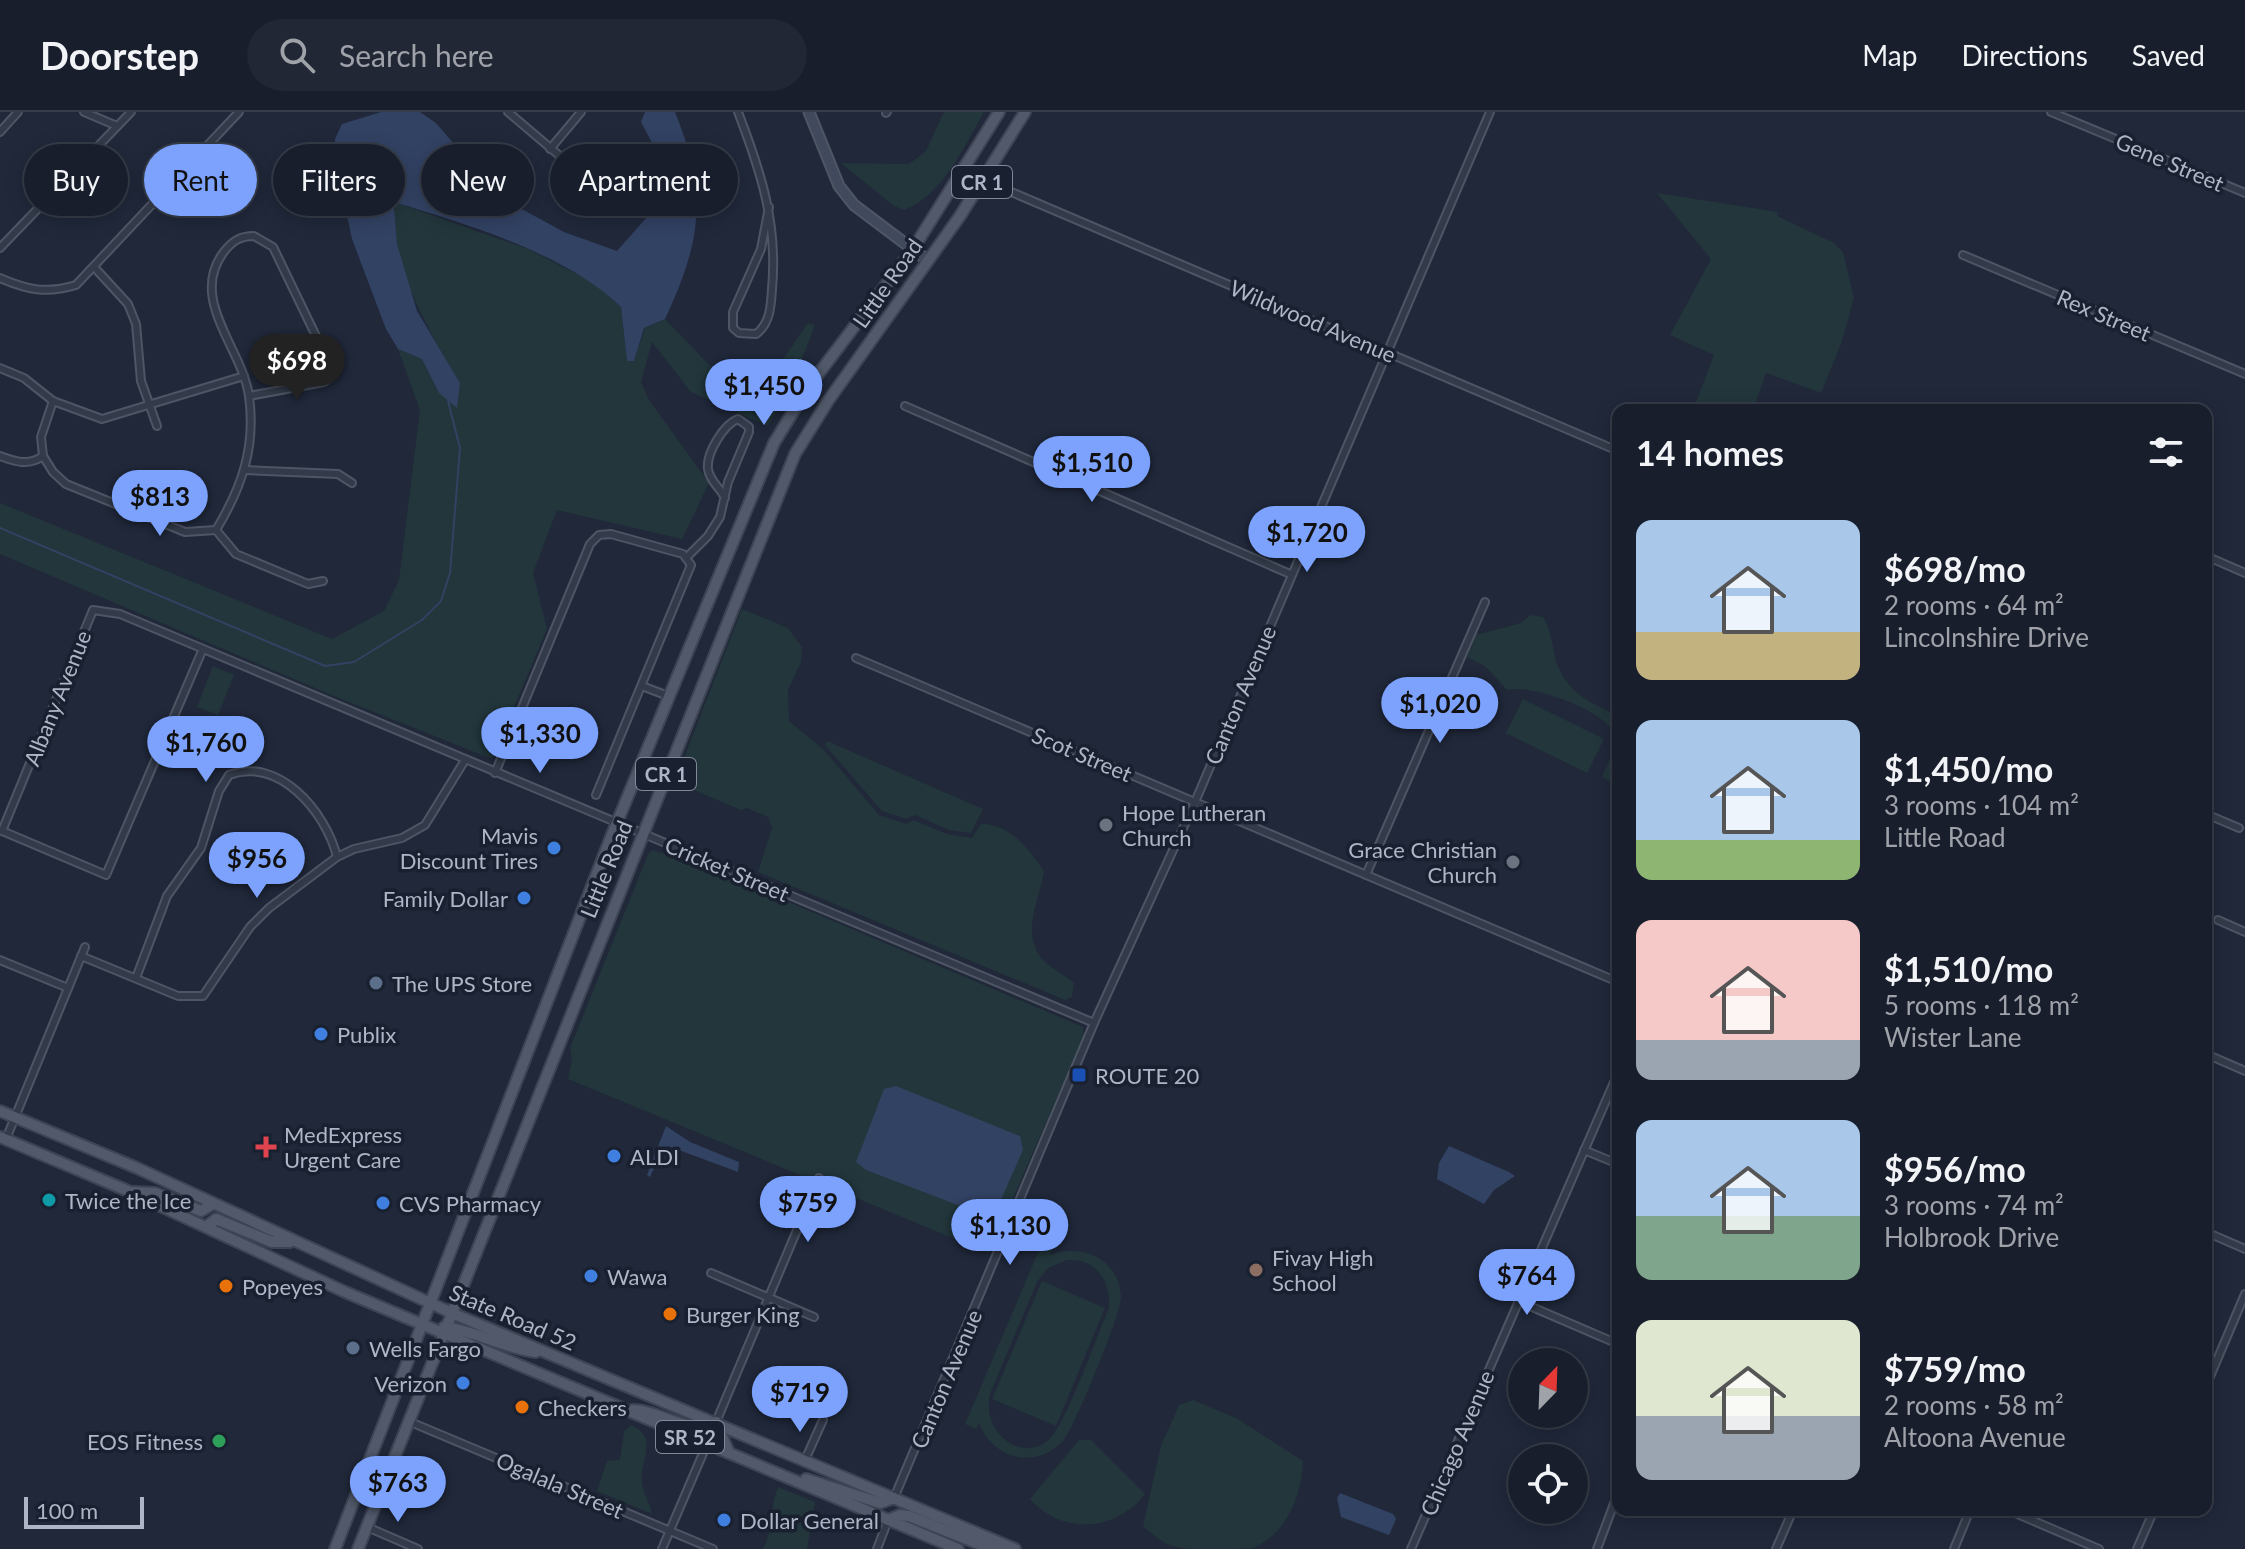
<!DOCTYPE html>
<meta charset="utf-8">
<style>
:root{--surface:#181e2c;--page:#212734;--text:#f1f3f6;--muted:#9fa2a9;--line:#363c48;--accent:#7ca2fd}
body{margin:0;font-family:Lato,sans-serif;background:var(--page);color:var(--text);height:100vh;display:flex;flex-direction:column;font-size:30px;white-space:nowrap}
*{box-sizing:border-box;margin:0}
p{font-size:26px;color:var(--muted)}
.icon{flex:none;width:44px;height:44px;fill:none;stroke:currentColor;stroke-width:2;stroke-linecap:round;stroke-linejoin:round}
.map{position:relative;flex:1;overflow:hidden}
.panel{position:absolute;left:1612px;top:292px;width:600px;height:1112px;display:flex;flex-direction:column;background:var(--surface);border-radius:16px;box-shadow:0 4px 20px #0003,0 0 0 2px var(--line)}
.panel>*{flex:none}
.banner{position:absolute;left:24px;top:32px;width:760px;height:72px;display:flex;gap:16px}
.needle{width:52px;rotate:23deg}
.controls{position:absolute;left:1508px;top:1236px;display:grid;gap:16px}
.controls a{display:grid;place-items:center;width:80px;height:80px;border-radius:50%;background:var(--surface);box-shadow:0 4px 20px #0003,0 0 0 2px var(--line);font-size:40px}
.scale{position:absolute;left:24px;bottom:20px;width:120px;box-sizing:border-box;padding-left:8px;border:4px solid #aeb5c7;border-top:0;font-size:22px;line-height:28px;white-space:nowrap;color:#aeb5c7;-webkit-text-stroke:6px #19202f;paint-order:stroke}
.price{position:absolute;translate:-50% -68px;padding:0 18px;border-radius:28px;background:var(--accent);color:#111;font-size:26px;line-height:52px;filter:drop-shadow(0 2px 4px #0008)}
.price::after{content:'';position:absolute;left:50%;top:48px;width:24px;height:18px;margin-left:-12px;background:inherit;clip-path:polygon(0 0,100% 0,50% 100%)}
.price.on{background:#222;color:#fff}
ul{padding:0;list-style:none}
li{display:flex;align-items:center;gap:24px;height:200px;padding:0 24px}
li span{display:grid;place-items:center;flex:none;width:224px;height:160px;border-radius:16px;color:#555}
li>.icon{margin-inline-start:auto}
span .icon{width:96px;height:96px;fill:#fffc;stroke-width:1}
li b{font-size:34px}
h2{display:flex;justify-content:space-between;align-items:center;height:96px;padding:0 24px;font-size:34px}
.pill{padding:0 28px;border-radius:36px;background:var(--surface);box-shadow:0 4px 20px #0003,0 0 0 2px var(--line);font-size:28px;line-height:72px}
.pill.on{background:var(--accent);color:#111}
header{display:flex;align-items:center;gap:48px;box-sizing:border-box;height:112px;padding:0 40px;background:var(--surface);border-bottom:2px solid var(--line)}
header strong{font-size:38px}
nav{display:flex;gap:44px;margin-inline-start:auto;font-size:28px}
.search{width:560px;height:72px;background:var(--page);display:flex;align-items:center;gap:20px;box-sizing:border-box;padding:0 28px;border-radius:44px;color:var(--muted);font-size:30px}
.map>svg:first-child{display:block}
</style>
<header>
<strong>Doorstep</strong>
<div class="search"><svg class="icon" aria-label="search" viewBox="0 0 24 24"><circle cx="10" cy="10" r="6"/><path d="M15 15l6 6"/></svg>Search here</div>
<nav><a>Map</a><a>Directions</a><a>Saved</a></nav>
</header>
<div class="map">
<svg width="2245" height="1437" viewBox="0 0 2245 1437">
<rect width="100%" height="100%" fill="#20283a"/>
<g fill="#22363b" fill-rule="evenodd">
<path d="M944 0H984C963 36 944 82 904 98L894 94 841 51 909 52 926 39Z"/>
<polygon points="1657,81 1778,100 1777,104 1834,131 1843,140 1854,186 1842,229 1821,281 1766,261 1753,298 1693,298 1714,243 1670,223 1711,147"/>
<path d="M397 91 528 137 598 173 621 195 627 249H634L645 216 665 207 718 262 746 273 774 260 808 211 815 213 789 280 768 314 691 280 652 230 641 270 649 288 709 371 682 427 557 398 533 461 547 517 492 647 329 582 0 442V391L332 527 384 499 399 468 420 298 398 237 422 247 439 281 460 271C438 235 377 132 397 91Z"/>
<path d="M742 497 788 516 802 535 801 550 788 578 789 609 824 638 879 703 906 712 913 708 947 722 972 726 981 712C1010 712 1028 736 1044 759 1040 787 1020 820 1042 847 1050 856 1065 863 1074 871L1072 885 1065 888 758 760 772 716 768 705 747 696 741 698 677 671 681 653Z"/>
<path d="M1530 503 1543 505C1552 520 1552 533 1556 549 1565 579 1591 592 1618 603V673L1602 665 1617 630C1614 626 1612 617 1608 613 1590 594 1531 572 1507 578L1486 555 1467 545 1476 523 1521 511Z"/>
<polygon points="213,554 234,563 218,603 197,595"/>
<polygon points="1523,587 1604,627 1587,661 1506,621"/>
<polygon points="827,629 983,697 971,721 949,718 915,703 906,707 882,699 825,633"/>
<polygon points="654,738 779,786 1083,915 1083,926 989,1141 568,967 572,948 570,936 649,740"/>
<path d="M1042 1131 1053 1135 1050 1143C1082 1131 1120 1147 1121 1186 1121 1201 1074 1317 1063 1329 1035 1359 992 1346 979 1311L976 1317 965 1312ZM1067 1148C1096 1146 1111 1169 1109 1196 1092 1235 1078 1280 1057 1317 1034 1358 980 1327 990 1282L1037 1170 1048 1156Z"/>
<polygon points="1042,1169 1105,1196 1056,1314 992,1287"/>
<path d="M1193 1288 1236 1306 1303 1349C1302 1382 1287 1422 1253 1436 1241 1437 1223 1437 1210 1437 1177 1437 1168 1437 1143 1414L1161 1334 1179 1293Z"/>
<path d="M631 1313C660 1325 639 1349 642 1371 643 1382 651 1392 652 1402L597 1379 607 1349 620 1348 624 1320Z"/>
<path d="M1079 1328H1091L1145 1382C1117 1419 1062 1424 1030 1387Z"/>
<path d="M778 1375 815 1390 807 1437H763C774 1417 769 1397 778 1375Z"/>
</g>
<g fill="#324263">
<path d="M381 0H420L436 11 478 60 518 95 564 120 617 139 655 96 665 55 641 10 645 0H675C708 81 702 128 665 207L644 216 634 249H627L621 195C566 142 470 113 397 91L394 96 397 132 417 199 460 271 457 296 439 281 422 247 398 237 386 217 352 127 334 41 335 27 342 12Z"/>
<polygon points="896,974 1020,1024 1023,1038 996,1099 976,1100 866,1058 856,1050 884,977"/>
<polygon points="666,1014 690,1030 739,1050 738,1060 668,1034 663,1037 650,1065 647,1063"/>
<polygon points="1449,1034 1509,1060 1515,1064 1494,1078 1484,1092 1437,1067 1439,1051"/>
<polygon points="1340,1381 1393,1402 1396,1407 1389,1423 1341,1405 1337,1386"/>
</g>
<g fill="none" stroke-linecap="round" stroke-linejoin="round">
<polyline stroke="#324263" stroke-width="2" points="0,416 325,554 354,550 422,508 441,489 450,461 460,336 448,289"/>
<defs>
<g id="street">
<polyline points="84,0 117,14"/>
<polyline points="508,0 574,56 606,65"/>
<path d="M738 0C761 60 778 112 772 177 771 194 770 212 756 222L739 221 733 216V200L761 137 769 95"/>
<polyline points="2051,0 2245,81"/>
<polyline points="886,1 887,0"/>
<polyline points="0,20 18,0"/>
<polyline points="550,37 581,0"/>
<polyline points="1009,79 1618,339"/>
<polyline points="0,136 131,0"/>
<polyline points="1963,143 2245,262"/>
<polyline points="94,155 128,192 136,212 141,269 157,314"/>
<path d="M0 166C28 178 46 182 76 173L239 0"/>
<polyline points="0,256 24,266 53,289 102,307 244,264"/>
<polyline points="905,294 1290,462"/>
<path d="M0 344C16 350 29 354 43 344L53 360 66 372 185 420 216 418 236 442 308 472 323 469"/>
<polyline points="43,344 41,325 53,289"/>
<polyline points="245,358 338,362 352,371"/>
<path d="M216 418C242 375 256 335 249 284 242 236 189 188 223 141 232 129 240 124 254 124L273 135 329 251 331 265 324 270 249 284"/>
<polyline points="2206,444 2245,461"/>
<path d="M687 445 708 424 720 405 728 370 749 320V315L738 307C724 312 706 341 708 357 709 368 721 377 725 386"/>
<polyline points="856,546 1618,870"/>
<polyline points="642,574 668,584"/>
<polyline points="495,661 590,432 599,423 611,422 683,442 691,453 596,683"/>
<polyline points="2206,702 2239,716"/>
<polyline points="0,718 106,763 202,539"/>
<polyline points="2,719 93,498 120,502 1094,911"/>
<polyline points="1366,763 1485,490"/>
<polyline points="2218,808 2245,820"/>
<polyline points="81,844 178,884 203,884 250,815 269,796 337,745 354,737 402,726 425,713 465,648"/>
<polyline points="0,848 68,876"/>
<path d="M136 866 167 784 201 736 219 679 229 663C279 644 326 700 337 745"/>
<polyline points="2206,942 2245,959"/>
<polyline points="6,1027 85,835"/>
<polyline points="1584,1038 1618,1052"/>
<polyline points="2206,1120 2245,1137"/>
<polyline points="711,1161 814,1205"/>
<polyline points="1518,1189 1618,1232"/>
<polyline points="2206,1274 2245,1182"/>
<polyline points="408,1309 713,1437"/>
<polyline points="716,1310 819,1066"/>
<polyline points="805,1348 823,1308"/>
<polyline points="894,1386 1094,911 1195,690 1490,0"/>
<polyline points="2008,1398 2099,1437"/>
<polyline points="367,1415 418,1437"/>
<polyline points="662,1437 707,1332"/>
<polyline points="877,1437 888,1408"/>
<polyline points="1411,1437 1618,961"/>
<polyline points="1597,1437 1618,1381"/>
<polyline points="1776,1437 1793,1398"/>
<polyline points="1954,1437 1970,1398"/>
<polyline points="2137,1437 2154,1398"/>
</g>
<polyline id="secondary" points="809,0 839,74 854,93 927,148"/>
<g id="primary">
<polyline points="0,999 137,1056 454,1202 1015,1437"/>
<polyline points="0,1025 126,1078 345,1180 958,1437"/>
<polyline points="133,1080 155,1081 201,1099 213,1092"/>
<polyline points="206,1115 216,1107 272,1130 290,1130"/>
<path d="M444 1215C476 1219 504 1236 536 1240"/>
<path d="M633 1298C660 1298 692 1326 716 1310"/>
<polyline points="716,1310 729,1341"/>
<polyline points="806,1367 880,1391 894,1386"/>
<polyline points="888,1408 900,1403 909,1404 984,1434 1000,1433"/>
<polyline points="335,1437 611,725 774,331 807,277 913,137 999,0"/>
<polyline points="358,1437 795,342 828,289 960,104 1025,0"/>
</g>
</defs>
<use href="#street" stroke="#4e5565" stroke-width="10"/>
<use href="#secondary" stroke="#4e5565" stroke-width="13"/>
<use href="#primary" stroke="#3d4454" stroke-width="14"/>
<use href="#street" stroke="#333b4a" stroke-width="6"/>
<use href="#secondary" stroke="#41495d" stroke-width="9"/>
<use href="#primary" stroke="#51596a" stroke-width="10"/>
</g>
<g fill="#6b7280" stroke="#19202f" stroke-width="3">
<circle cx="1106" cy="713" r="8"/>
<circle cx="1513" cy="750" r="8"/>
</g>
<g fill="#3f7fe0" stroke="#19202f" stroke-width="3">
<circle cx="554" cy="736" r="8"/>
<circle cx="524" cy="786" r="8"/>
<circle cx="321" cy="922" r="8"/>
<circle cx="614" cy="1044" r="8"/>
<circle cx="383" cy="1091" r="8"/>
<circle cx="591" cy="1164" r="8"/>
<circle cx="463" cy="1271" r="8"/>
<circle cx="724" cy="1408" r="8"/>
</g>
<g fill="#5c6f8a" stroke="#19202f" stroke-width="3">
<circle cx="376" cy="871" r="8"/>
<circle cx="353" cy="1236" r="8"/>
</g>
<rect fill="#1a4fb4" stroke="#19202f" stroke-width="3" x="1071" y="955" width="16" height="16" rx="4"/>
<path fill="#e0444e" stroke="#19202f" stroke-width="3" d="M262 1023h8v8h8v8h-8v8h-8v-8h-8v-8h8z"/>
<circle fill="#0f9aa8" stroke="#19202f" stroke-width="3" cx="49" cy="1088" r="8"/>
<circle fill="#8d6e63" stroke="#19202f" stroke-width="3" cx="1256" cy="1158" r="8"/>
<g fill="#e8710a" stroke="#19202f" stroke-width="3">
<circle cx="226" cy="1174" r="8"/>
<circle cx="670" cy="1202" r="8"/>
<circle cx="522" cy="1295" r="8"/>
</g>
<circle fill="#2e9e5b" stroke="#19202f" stroke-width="3" cx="219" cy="1329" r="8"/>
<g text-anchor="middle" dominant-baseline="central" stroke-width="7" stroke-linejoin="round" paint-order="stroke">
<g fill="#19202f" stroke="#818899" stroke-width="2">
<rect x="952" y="54" width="60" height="32" rx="6"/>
<rect x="636" y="646" width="60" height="32" rx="6"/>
<rect x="656" y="1309" width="68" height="32" rx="6"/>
</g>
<g font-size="20" font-weight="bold" fill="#aeb5c7">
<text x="982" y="70">CR 1</text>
<text x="666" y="662">CR 1</text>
<text x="690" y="1325">SR 52</text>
</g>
<g font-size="22" fill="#aeb5c7" stroke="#19202f">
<text transform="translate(2170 50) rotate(23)">Gene Street</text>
<text transform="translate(887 171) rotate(-55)">Little Road</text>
<text transform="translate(2104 203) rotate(23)">Rex Street</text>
<text transform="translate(1313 209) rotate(23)">Wildwood Avenue</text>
<text transform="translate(1240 583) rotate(-67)">Canton Avenue</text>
<text transform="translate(57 586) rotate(-68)">Albany Avenue</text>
<text transform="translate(1082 642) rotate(23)">Scot Street</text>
<text transform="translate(606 757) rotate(-68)">Little Road</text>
<text transform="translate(727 757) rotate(23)">Cricket Street</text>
<text transform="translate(513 1205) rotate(23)">State Road 52</text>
<text transform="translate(946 1267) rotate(-67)">Canton Avenue</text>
<text transform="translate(1457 1331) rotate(-67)">Chicago Avenue</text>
<text transform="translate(560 1373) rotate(23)">Ogalala Street</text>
</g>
<g font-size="22" fill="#aeb5c7" stroke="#19202f" text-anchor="start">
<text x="1122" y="700">Hope Lutheran<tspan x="1122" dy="25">Church</tspan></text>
<text x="538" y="723" text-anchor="end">Mavis<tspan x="538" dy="25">Discount Tires</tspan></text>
<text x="1497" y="737" text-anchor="end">Grace Christian<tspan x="1497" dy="25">Church</tspan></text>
<text x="508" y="786" text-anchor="end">Family Dollar</text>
<text x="392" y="871">The UPS Store</text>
<text x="337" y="922">Publix</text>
<text x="1095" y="963">ROUTE 20</text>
<text x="284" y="1022">MedExpress<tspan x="284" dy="25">Urgent Care</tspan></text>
<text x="630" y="1044">ALDI</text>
<text x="65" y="1088">Twice the Ice</text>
<text x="399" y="1091">CVS Pharmacy</text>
<text x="1272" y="1145">Fivay High<tspan x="1272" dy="25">School</tspan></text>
<text x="607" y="1164">Wawa</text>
<text x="242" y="1174">Popeyes</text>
<text x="686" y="1202">Burger King</text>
<text x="369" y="1236">Wells Fargo</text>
<text x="447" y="1271" text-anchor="end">Verizon</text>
<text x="538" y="1295">Checkers</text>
<text x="203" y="1329" text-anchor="end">EOS Fitness</text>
<text x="740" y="1408">Dollar General</text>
</g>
</g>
</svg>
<div class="controls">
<a><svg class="needle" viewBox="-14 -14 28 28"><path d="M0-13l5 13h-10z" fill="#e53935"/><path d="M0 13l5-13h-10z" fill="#9fa2a9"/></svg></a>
<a><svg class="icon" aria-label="locate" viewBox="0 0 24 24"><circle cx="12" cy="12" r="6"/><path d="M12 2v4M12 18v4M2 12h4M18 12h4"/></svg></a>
</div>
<div class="scale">100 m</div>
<b class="price on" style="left:297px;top:290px">$698</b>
<b class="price" style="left:764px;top:315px">$1,450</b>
<b class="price" style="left:1092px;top:392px">$1,510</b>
<b class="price" style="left:160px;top:426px">$813</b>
<b class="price" style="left:1307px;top:462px">$1,720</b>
<b class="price" style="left:1440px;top:633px">$1,020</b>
<b class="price" style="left:540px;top:663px">$1,330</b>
<b class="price" style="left:206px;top:672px">$1,760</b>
<b class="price" style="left:257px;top:788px">$956</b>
<b class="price" style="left:808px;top:1132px">$759</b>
<b class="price" style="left:1010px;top:1155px">$1,130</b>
<b class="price" style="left:1527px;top:1205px">$764</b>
<b class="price" style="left:800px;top:1322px">$719</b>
<b class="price" style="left:398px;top:1412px">$763</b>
<div class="banner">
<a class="pill">Buy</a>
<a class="pill on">Rent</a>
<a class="pill">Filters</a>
<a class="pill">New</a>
<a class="pill">Apartment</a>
</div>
<section class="panel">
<h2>14 homes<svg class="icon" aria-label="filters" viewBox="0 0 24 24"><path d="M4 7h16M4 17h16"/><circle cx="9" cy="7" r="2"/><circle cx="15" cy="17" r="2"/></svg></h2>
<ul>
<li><span style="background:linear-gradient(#a9c7e8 70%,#c2b280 0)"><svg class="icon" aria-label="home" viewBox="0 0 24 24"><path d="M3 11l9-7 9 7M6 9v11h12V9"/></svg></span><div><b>$698/mo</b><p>2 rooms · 64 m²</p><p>Lincolnshire Drive</p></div></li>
<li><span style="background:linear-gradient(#a9c7e8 75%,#8fb573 0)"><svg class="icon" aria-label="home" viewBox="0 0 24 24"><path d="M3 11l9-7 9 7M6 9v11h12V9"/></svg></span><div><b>$1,450/mo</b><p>3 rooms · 104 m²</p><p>Little Road</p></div></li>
<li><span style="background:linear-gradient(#f6c9c9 75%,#9aa5b1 0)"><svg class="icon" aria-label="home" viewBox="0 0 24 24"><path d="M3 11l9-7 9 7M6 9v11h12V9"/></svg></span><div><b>$1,510/mo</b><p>5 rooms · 118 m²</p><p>Wister Lane</p></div></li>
<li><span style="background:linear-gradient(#a9c7e8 60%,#7fa58c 0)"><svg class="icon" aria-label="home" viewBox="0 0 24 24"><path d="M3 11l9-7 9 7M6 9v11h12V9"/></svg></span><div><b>$956/mo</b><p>3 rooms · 74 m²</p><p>Holbrook Drive</p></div></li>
<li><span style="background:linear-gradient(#dfe7d0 60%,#9aa5b1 0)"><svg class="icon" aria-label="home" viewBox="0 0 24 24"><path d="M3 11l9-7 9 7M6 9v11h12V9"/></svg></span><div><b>$759/mo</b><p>2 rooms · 58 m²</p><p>Altoona Avenue</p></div></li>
</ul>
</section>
</div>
